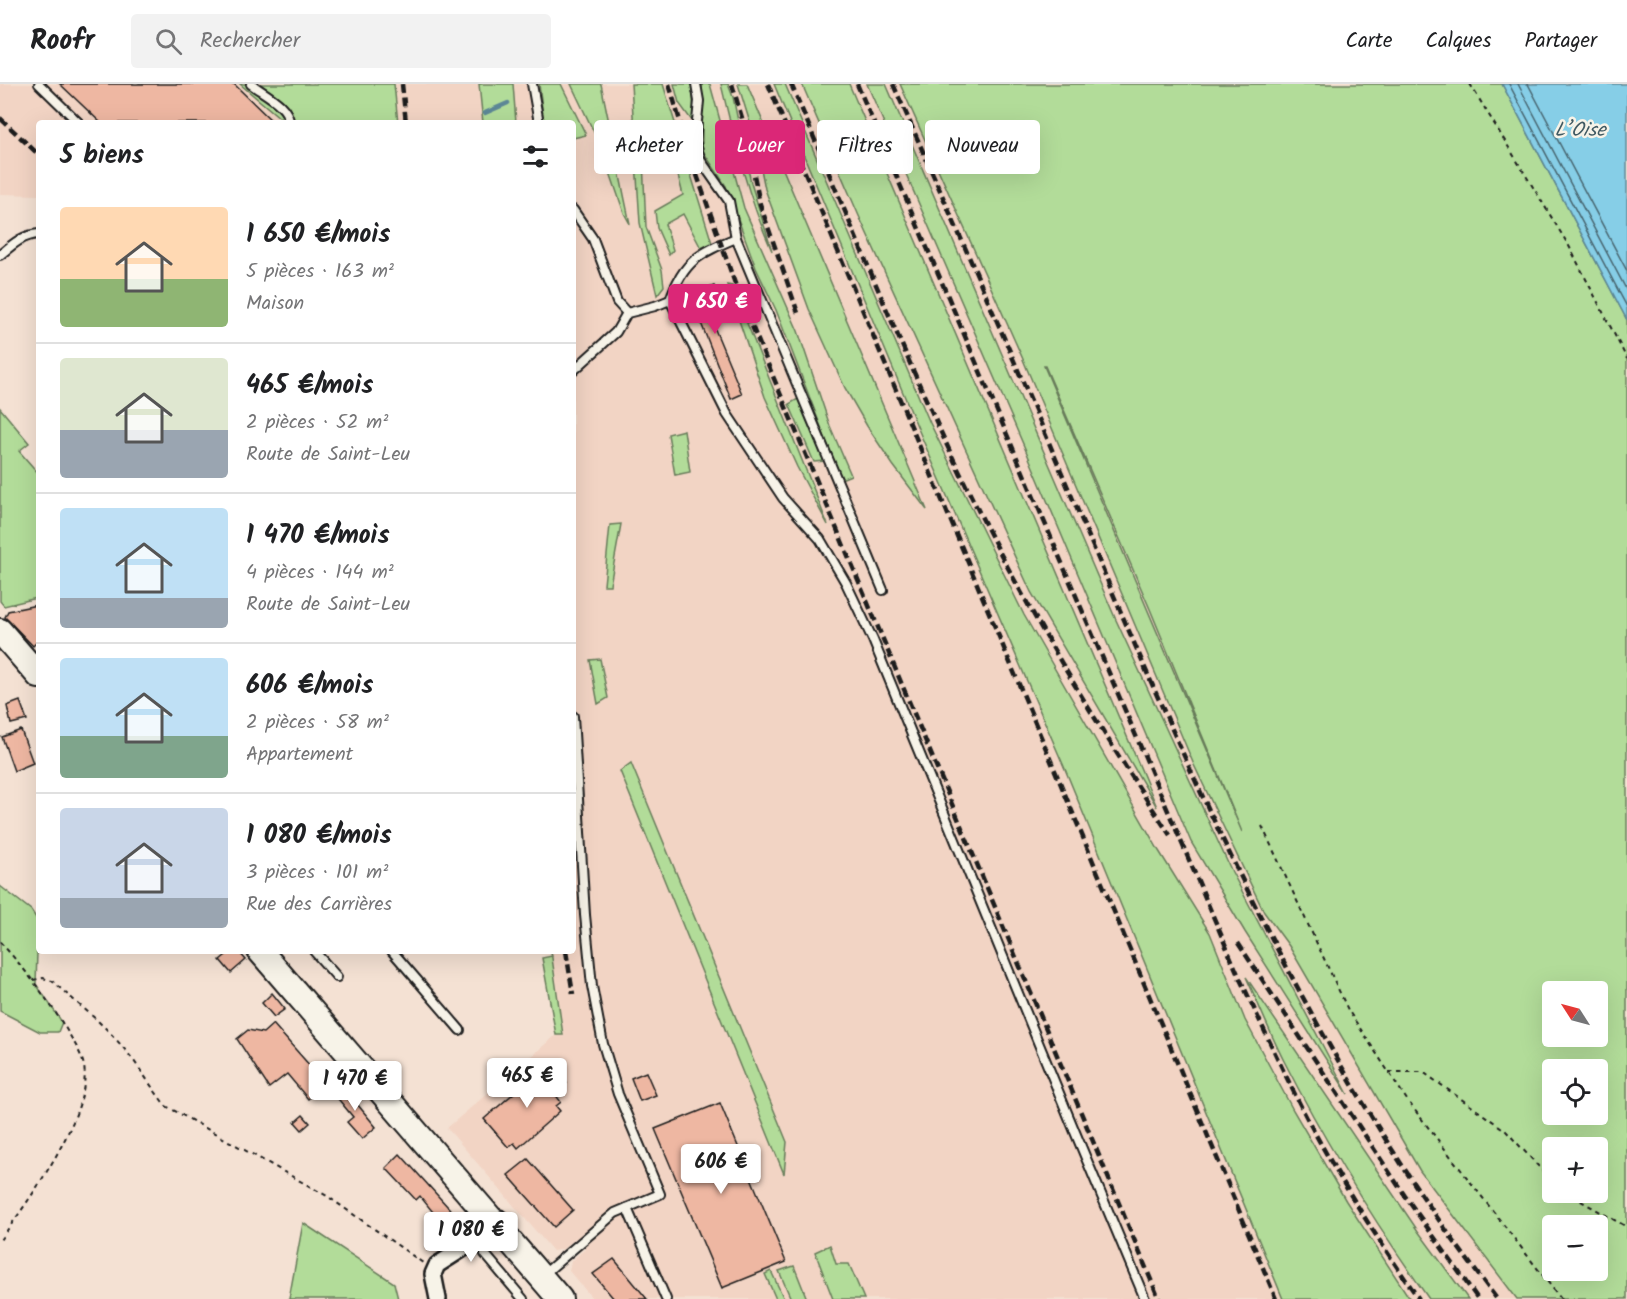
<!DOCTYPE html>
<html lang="fr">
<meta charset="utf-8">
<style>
:root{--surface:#fff;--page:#f2f2f2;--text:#202124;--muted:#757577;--line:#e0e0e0;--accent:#db2777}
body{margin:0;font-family:Kalam,sans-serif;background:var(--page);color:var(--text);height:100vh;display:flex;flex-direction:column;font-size:22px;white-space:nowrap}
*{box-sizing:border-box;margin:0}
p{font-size:20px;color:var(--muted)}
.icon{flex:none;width:33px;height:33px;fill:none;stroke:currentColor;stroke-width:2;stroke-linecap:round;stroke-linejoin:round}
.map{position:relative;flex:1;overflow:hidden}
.sheet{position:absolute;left:36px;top:36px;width:540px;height:834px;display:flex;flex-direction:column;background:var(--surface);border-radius:6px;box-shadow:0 6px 24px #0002}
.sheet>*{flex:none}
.banner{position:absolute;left:594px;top:36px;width:570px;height:54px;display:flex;gap:12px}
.needle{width:39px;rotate:306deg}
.controls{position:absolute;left:1542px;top:897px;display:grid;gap:12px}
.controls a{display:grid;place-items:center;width:66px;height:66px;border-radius:6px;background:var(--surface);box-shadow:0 6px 24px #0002;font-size:30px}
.price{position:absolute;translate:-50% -51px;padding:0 14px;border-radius:6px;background:#fff;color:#222;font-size:20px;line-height:39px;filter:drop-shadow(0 2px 3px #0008)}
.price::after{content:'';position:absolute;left:50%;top:36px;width:18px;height:14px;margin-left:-9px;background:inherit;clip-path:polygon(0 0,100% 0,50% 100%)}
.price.current{background:var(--accent);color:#fff}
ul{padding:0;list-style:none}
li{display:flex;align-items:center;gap:18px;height:150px;padding:0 24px}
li+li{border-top:2px solid var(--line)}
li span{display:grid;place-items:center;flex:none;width:168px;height:120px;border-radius:6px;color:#555}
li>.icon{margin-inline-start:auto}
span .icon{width:72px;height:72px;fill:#fffc;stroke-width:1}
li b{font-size:26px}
h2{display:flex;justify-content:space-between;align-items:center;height:72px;padding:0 24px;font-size:26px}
.tag{padding:0 21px;border-radius:6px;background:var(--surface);box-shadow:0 6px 24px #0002;font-size:21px;line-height:54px}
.tag.current{background:var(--accent);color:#fff}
header{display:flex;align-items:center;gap:36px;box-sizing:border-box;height:84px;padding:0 30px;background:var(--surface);border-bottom:2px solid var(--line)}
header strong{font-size:28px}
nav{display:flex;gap:33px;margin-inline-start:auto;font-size:21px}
.search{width:420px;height:54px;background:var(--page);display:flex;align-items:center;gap:15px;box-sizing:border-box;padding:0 21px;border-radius:6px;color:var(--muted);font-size:22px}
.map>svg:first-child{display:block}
</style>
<header>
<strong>Roofr</strong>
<div class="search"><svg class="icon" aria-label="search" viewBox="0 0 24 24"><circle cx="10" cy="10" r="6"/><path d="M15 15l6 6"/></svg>Rechercher</div>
<nav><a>Carte</a><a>Calques</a><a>Partager</a></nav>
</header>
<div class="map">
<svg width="1627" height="1215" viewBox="0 0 1627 1215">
<rect width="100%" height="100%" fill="#f4e1d3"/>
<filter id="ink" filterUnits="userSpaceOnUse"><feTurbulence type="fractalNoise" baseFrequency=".0167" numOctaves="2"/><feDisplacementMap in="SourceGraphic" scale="12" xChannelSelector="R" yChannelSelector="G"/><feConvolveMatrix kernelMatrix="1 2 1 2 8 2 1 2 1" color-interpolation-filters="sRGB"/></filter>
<g filter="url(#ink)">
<polygon fill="#f2d4c4" points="0,0 918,0 989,152 1150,525 1289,862 1420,1087 1517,1215 593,1215 569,1187 571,1177 585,1165 576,1154 563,1165 553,1167 447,1044 556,951 542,874 552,872 550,867 573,867 573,39 39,39 39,111 0,110"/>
<g fill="#b2dc99" stroke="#677c5a" stroke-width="1.5" fill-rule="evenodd">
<polygon points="240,0 394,0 398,39 286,39"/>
<polygon points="479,0 513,0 516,39 483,39"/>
<polygon points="539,0 561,0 586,51 573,54 573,39 544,39"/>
<polygon points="571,0 601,0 630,140 624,129 602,65"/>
<polygon points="631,0 663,0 712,159 701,164 683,130 665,140 673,166 669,171 657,144 655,127 683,111 670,60 659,63 643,76 646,143 662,186 664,202 657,211 640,139"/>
<polygon points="674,0 692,0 695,41 679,19"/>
<polygon points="702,0 710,0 744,124 798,247 830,342 851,391 841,395 776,226 756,184 726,102 702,66"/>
<path d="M721 0H728L733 13 751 99 772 167C747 111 735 59 721 0Z"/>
<polygon points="738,0 747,0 927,426 893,381 867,342 845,304 809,225 765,105 755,55"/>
<polygon points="774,0 785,0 930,339 1024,531 1159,767 1210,849 1245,936 1293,1026 1346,1117 1410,1215 1283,1215 1065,685 922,354"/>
<polygon points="802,0 849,0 1157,723 1031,508 859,132"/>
<polygon points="867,0 886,0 1116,536 1232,788 1348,1010 1245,848 1191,758 1030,376"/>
<path d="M900 0H1502L1627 236V1215H1517L1420 1087 1289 862 1264 828 1194 681 1022 273ZM1045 282 1150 525 1242 748 1044 282ZM1552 908H1598V952H1552ZM1552 986H1598V1030H1552ZM1552 1064H1598V1108H1552ZM1552 1142H1598V1186H1552Z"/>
<polygon points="727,201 732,202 828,441 797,383 765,313"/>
<polygon points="798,315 825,377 814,378 789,320"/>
<polygon points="0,324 29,359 19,367 39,390 39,524 37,514 4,522 0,517"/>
<polygon points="684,346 690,388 675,391 668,350"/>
<polygon points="621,440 610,501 604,501 610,441"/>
<polygon points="600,575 608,614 598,620 590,576"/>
<polygon points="631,679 787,1058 784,1090 620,687"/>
<polygon points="0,802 31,826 38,837 36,900 62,938 58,948 40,948 0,927"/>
<polygon points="550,867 551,867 563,951 556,951 542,874 552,872"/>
<path d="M1246 893 1418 1147 1468 1215H1429C1375 1139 1326 1060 1284 977 1270 949 1259 921 1246 893Z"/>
<polygon points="303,1139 394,1199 398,1215 289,1215"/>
<polygon points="830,1161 836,1180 849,1180 864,1215 833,1215 815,1168"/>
<polygon points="794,1182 807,1215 791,1215 779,1187"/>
<polygon points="771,1187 784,1215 776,1215 765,1190"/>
</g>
<polygon fill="#86cee7" stroke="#5c8796" stroke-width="1.5" points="1502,0 1627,0 1627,236"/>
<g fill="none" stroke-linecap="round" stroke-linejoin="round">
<g stroke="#46636d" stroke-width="1.5">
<polyline points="1509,0 1627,223"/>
<polyline points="1518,0 1627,207"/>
<polyline points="1528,0 1627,187"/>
</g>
<polyline stroke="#5c8796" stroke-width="4.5" points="485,29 508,19"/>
</g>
<g fill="#eeb7a2" stroke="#1c1c1c" stroke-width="1.5">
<polygon points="60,0 234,0 274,39 101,39"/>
<polygon points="714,202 723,225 709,231 742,310 731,315 690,211"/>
<polygon points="37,521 39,556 33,562 5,533 8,527"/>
<polygon points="20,617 27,636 11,640 7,622"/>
<polygon points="21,646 33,679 14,687 2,653"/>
<polygon points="231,867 238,867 246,876 231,889 220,876"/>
<polygon points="272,909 285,925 274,933 262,919"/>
<polygon points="273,940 326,1000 308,1015 287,990 269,1004 237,955 248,946 263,949"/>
<polygon points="562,985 567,999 552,1006 561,1018 556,1022 560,1027 518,1064 514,1059 508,1063 484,1035 537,989 541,994"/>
<polygon points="646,988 656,1011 640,1017 631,994"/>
<polygon points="349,999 359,1010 353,1015 376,1043 362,1055 347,1038 353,1033 335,1011"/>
<polygon points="720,1019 786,1178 722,1204 655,1045"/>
<polygon points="303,1031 310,1039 302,1046 295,1038"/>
<polygon points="400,1070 457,1133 445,1143 420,1112 416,1116 386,1084"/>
<polygon points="528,1075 573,1126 554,1143 508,1091"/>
<polygon points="614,1175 647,1215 614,1215 593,1190"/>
</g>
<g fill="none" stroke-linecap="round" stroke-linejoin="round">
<defs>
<g id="service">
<polyline points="39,0 79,39"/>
<path d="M251 0C264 10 289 21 289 39"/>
<polyline points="532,0 539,39"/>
<polyline points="696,0 699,17 695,57 701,77 729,117 736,154"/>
<polyline points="573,126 593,155 617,218 627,229"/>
<path d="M0 171C12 161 22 151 39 150"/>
<polyline points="670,216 727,330 783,414 820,455 846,499 873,556 1075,1048 1145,1215"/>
<path d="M573 287 616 248 627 229 655 222 670 216C683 177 700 169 736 154L883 506"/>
<polyline points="314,867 337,893"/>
<polyline points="392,867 460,946"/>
<polyline points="627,1124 666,1215"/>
<polyline points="499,1148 486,1162 485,1170 523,1215"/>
<polyline points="544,1190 615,1129 660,1110 618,1010 603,960 592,902 585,831 573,632"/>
</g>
<polyline id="minor" points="438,1215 433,1190 437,1181 467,1162 499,1134"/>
<g id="primary">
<polyline points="0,547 39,592"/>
<polyline points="260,867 560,1215"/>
</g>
</defs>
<use href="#service" stroke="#1c1c1c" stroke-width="12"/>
<use href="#minor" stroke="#1c1c1c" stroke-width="20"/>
<use href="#primary" stroke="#1c1c1c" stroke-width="28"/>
<g stroke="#1c1c1c" stroke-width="2" stroke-dasharray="4.5 4.5" stroke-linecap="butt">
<polyline points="1470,0 1569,162 1627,275"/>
<polyline points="1262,742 1348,926 1407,1016 1561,1215"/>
<path d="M0 858C25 885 47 914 66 945 73 957 81 968 84 982 92 1030 28 1118 0 1156"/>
<path d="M33 896 43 894 52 897C75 918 101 937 121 961 138 980 150 1002 166 1022L327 1112 423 1179"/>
<polyline points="1389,988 1423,988 1505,1046 1552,1097"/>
<polyline points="1565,1108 1627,1143"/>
</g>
<use href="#service" stroke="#f7f3e8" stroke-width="8"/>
<use href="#minor" stroke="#f7f3e8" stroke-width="15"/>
<use href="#primary" stroke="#f7f3e8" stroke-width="24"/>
<g stroke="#1c1c1c" stroke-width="4.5" stroke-dasharray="9 4.5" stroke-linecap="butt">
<polyline points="402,0 406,39"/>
<polyline points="669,0 692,77 739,211 1159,1215"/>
<polyline points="732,0 742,34 760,120 798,229"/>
<polyline points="768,0 1276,1215"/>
<path d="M791 0C847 130 900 263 961 391 1021 517 1093 635 1170 751"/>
<path d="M857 0 1240 895C1263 943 1285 992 1310 1040 1342 1100 1380 1159 1419 1215"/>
<path d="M893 0C958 146 1021 292 1083 439 1197 709 1316 982 1497 1215"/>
<polyline points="0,34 39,71"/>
<polyline points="1238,859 1405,1112 1478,1215"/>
<polyline points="566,867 573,910"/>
</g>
</g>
</g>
<g text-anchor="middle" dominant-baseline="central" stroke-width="5" stroke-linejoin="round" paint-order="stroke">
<g font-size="20" font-style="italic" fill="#415a63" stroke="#f7f3e8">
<text x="1580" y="47">L’Oise</text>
</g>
</g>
</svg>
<div class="controls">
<a><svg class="needle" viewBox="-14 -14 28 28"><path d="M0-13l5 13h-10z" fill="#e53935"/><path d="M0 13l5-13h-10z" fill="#757577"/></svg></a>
<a><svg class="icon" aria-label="locate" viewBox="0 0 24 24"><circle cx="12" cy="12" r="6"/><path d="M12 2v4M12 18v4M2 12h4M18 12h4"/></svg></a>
<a>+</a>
<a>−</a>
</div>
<b class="price current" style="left:715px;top:251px">1 650 €</b>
<b class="price" style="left:527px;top:1025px">465 €</b>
<b class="price" style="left:355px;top:1028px">1 470 €</b>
<b class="price" style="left:721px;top:1111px">606 €</b>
<b class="price" style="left:471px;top:1179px">1 080 €</b>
<div class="banner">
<a class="tag">Acheter</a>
<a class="tag current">Louer</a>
<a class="tag">Filtres</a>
<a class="tag">Nouveau</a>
</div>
<section class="sheet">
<h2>5 biens<svg class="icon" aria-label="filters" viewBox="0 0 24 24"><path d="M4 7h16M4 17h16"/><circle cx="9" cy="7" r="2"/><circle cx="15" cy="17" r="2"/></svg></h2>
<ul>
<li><span style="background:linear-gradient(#ffd9b3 60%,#8fb573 0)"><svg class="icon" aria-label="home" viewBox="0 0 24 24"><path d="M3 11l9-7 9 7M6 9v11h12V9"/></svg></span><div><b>1 650 €/mois</b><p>5 pièces · 163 m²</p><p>Maison</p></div></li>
<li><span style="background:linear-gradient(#dfe7d0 60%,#9aa5b1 0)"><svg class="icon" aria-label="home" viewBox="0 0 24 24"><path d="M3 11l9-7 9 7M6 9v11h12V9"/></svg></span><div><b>465 €/mois</b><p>2 pièces · 52 m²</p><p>Route de Saint-Leu</p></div></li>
<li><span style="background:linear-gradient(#bfe0f5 75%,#9aa5b1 0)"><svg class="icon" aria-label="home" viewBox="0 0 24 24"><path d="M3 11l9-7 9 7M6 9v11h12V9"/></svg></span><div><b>1 470 €/mois</b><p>4 pièces · 144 m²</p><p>Route de Saint-Leu</p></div></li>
<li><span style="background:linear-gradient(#bfe0f5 65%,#7fa58c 0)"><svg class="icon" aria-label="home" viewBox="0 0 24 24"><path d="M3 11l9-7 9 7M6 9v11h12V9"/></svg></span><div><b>606 €/mois</b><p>2 pièces · 58 m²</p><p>Appartement</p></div></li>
<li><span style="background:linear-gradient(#c9d6e8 75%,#9aa5b1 0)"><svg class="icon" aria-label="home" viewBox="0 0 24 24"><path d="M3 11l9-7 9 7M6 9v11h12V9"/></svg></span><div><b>1 080 €/mois</b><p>3 pièces · 101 m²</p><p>Rue des Carrières</p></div></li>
</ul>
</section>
</div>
